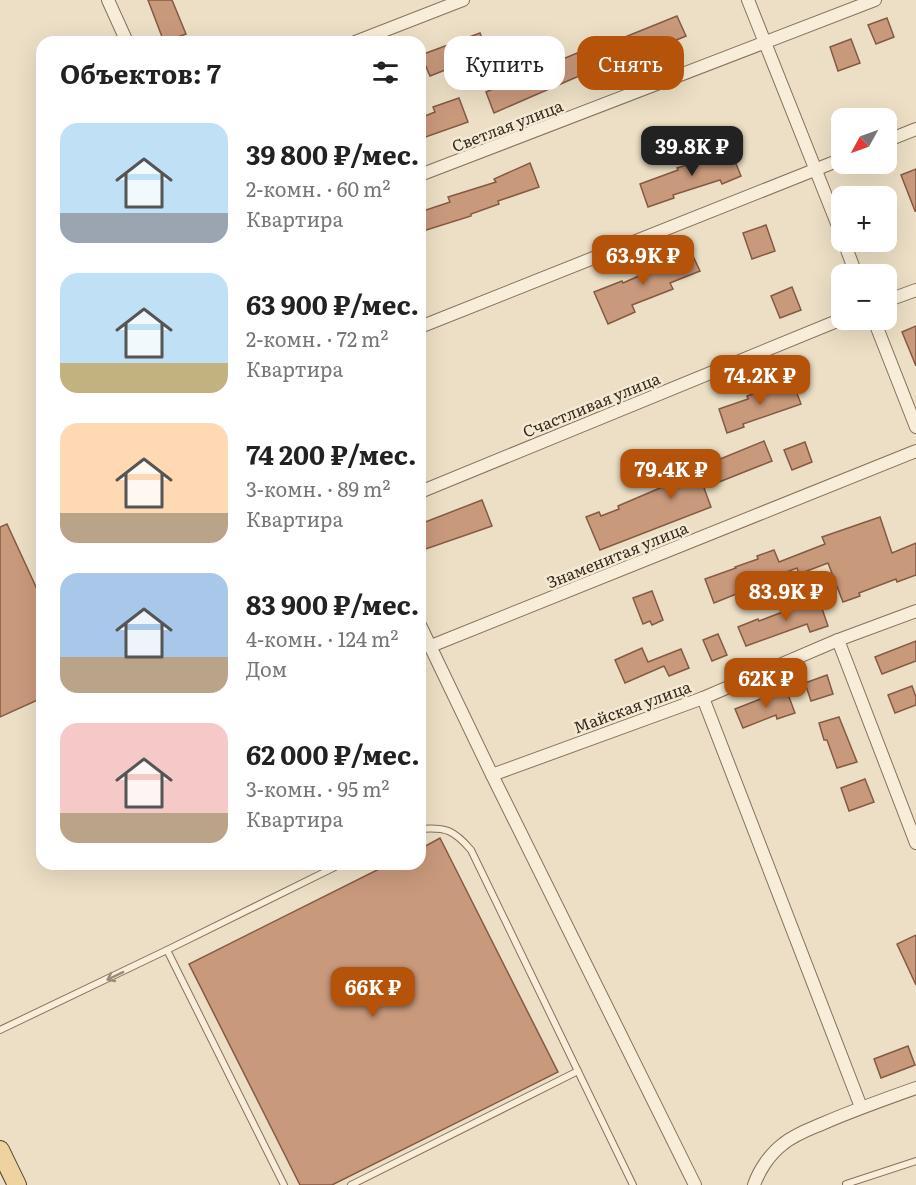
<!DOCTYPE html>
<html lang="ru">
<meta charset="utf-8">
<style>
:root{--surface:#fff;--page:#f2f2f2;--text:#222;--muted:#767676;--accent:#b45309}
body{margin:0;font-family:Literata,serif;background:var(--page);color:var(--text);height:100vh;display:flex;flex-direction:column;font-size:22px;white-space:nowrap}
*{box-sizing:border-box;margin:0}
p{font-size:20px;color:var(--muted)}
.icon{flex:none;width:33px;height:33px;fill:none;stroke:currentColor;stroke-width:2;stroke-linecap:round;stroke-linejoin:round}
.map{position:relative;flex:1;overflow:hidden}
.side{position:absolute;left:36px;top:36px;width:390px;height:834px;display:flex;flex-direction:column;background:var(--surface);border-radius:18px;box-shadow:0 6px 24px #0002}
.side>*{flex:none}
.top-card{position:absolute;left:444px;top:36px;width:381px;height:54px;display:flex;gap:12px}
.needle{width:39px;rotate:230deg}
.buttons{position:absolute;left:831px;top:108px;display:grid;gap:12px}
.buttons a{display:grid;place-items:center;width:66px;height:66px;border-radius:12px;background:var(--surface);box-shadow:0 6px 24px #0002;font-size:30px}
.price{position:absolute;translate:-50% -51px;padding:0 14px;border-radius:12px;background:var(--accent);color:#fff;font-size:20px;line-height:39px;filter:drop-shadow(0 2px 3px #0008)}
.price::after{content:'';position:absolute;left:50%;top:36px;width:18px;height:14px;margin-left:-9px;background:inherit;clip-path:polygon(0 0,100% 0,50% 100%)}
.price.active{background:#222;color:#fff}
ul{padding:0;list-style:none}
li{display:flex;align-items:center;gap:18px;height:150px;padding:0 24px}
li span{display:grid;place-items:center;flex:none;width:168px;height:120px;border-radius:18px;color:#555}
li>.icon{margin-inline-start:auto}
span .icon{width:72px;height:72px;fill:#fffc;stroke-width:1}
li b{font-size:26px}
h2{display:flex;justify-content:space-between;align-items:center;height:72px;padding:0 24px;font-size:26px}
.tag{padding:0 21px;border-radius:18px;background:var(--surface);box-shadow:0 6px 24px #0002;font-size:21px;line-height:54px}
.tag.active{background:var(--accent);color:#fff}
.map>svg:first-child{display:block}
</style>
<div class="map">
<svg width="916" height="1185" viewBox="0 0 916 1185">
<rect width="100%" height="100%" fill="#ecdfc5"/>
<g fill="#c9997c" stroke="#855a43" stroke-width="1.5">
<polygon points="148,0 172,0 186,34 164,42"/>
<polygon points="677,16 686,36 604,70 602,66 494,113 486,92 577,53 578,56"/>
<polygon points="887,18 894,37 876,44 868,25"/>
<polygon points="480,33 488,53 430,76 421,55"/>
<polygon points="851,39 860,63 838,71 830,47"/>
<polygon points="459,98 468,122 420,139 420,118 435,112 433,107"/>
<polygon points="729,146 741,176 722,184 720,180 673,195 674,198 648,207 640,184 678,170 677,168 711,157 710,153"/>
<polygon points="530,163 539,187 498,201 499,204 471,214 471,216 420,232 420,212 450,202 448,197 496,182 494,179"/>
<polygon points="916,169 916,211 915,211 901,175"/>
<polygon points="766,225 775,251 752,259 743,233"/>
<polygon points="692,254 700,271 670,283 673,289 632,305 635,312 608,324 594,292 622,281 623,283 641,275 636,264 658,255 663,267"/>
<polygon points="792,287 801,310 780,318 771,296"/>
<polygon points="916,326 916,366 902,332"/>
<polygon points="792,380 801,404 743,424 744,427 727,433 719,409 748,399 747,396"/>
<polygon points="764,441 772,461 704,488 711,507 600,550 586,517 599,512 601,516 619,509 618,506 660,488 691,478 692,482 717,472 713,462"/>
<polygon points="805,442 812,462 792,470 784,450"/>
<polygon points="482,500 492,526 420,551 420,524"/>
<polygon points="880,517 892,553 916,543 916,575 897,582 896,579 859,593 860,596 843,602 828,563 799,574 797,568 760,582 761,584 714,603 705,579 736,568 735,567 758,559 757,556 774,550 779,562 825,544 822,537"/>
<polygon points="7,524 42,600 42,698 0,717 0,527"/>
<polygon points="652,591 663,620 652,625 650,621 643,624 633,598"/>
<polygon points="817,594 828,626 810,632 807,624 746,646 738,627 758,619 759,621 801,605 799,600"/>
<polygon points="718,634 727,655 712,661 703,640"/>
<polygon points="916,641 916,661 882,674 875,657"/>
<polygon points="642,648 648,662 681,649 689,668 669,676 664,666 625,683 615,660"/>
<polygon points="827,675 833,694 811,701 805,683"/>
<polygon points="912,686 916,697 916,705 895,713 888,695"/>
<polygon points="786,689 795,713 777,719 776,715 743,728 735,709"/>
<polygon points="839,717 857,762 837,768 827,740 824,740 819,723"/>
<polygon points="865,779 874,802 849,811 841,788"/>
<polygon points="440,838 558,1072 332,1185 300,1185 189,964 389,864 420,864 420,849"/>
<polygon points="916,935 916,985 897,944"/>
<polygon points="908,1046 915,1065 881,1078 874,1059"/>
</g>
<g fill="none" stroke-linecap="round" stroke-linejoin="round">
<defs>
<g id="lane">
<path d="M420 829C446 827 454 830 471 850L633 1185"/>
<polyline points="167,950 284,1185"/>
<polyline points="0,1030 167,950 341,864"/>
<polyline points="846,1184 916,1161"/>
<polyline points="351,1185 578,1071"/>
</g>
<g id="street">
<polyline points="108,0 127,42"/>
<polyline points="748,0 842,236"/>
<polyline points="355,42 463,0"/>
<polyline points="886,141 916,129"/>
<polyline points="420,175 875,0"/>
<polyline points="844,242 856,274"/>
<polyline points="886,301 916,290"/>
<polyline points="874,320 916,427"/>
<polyline points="420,327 842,159"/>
<polyline points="420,492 842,319"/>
<polyline points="420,625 492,775 695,1185"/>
<polyline points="838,640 916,843"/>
<polyline points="431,646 916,451"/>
<polyline points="703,698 861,1107"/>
<polyline points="492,775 703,698 838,640 916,611"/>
<path d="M754 1185C759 1170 770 1154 783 1144 795 1134 810 1129 824 1123 854 1110 885 1099 916 1088"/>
</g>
<polyline id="primary" points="0,1150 17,1185"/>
</defs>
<use href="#lane" stroke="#87715c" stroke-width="8"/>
<use href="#street" stroke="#87715c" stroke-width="14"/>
<use href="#primary" stroke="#553f30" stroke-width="20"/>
<use href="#lane" stroke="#f7edd8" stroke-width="6"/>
<use href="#street" stroke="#f7edd8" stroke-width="12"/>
<use href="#primary" stroke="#eed29f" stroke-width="18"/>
</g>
<defs><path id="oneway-shaft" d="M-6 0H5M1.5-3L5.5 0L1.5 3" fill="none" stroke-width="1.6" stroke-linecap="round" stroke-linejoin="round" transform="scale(1.5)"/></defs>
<use stroke="#978c7c" href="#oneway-shaft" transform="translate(115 976) rotate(154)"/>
<g text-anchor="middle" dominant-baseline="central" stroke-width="5" stroke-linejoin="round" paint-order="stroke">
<g font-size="16" fill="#372a1f" stroke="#f4ead4">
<text transform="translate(507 125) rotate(-21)">Светлая улица</text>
<text transform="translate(591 404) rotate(-22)">Счастливая улица</text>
<text transform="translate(617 554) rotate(-22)">Знаменитая улица</text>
<text transform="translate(632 706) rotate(-20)">Майская улица</text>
</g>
</g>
</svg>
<div class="buttons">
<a><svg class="needle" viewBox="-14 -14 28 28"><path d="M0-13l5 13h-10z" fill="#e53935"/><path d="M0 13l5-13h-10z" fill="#767676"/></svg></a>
<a>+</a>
<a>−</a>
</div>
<b class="price active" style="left:692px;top:177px">39.8K ₽</b>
<b class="price" style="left:643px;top:286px">63.9K ₽</b>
<b class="price" style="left:760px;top:406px">74.2K ₽</b>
<b class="price" style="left:671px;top:500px">79.4K ₽</b>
<b class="price" style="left:786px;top:622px">83.9K ₽</b>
<b class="price" style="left:766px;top:709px">62K ₽</b>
<b class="price" style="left:373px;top:1018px">66K ₽</b>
<div class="top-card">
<a class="tag">Купить</a>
<a class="tag active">Снять</a>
</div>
<section class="side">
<h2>Объектов: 7<svg class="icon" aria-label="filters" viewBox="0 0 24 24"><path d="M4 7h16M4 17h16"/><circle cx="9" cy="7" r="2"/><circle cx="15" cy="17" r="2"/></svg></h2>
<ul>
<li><span style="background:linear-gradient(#bfe0f5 75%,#9aa5b1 0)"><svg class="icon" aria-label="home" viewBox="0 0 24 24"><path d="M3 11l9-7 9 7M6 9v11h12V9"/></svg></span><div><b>39 800 ₽/мес.</b><p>2-комн. · 60 m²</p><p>Квартира</p></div></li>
<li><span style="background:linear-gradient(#bfe0f5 75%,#c2b280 0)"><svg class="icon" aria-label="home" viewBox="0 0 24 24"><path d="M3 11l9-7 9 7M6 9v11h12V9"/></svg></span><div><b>63 900 ₽/мес.</b><p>2-комн. · 72 m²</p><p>Квартира</p></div></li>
<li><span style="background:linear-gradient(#ffd9b3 75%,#b9a48a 0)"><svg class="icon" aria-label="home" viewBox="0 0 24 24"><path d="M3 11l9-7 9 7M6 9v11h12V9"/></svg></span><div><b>74 200 ₽/мес.</b><p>3-комн. · 89 m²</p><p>Квартира</p></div></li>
<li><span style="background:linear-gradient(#a9c7e8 70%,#b9a48a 0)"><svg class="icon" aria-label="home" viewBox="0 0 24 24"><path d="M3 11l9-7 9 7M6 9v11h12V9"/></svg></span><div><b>83 900 ₽/мес.</b><p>4-комн. · 124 m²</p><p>Дом</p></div></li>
<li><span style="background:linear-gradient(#f6c9c9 75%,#b9a48a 0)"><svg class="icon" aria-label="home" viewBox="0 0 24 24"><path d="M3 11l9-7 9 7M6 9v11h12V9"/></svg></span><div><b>62 000 ₽/мес.</b><p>3-комн. · 95 m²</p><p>Квартира</p></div></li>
</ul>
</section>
</div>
